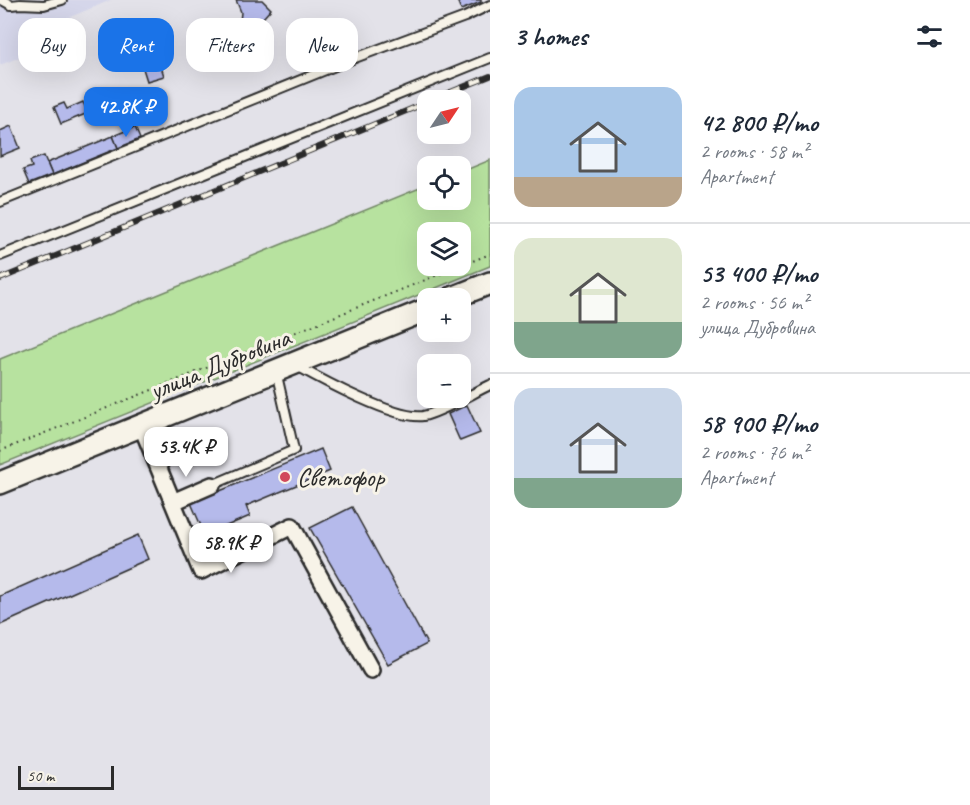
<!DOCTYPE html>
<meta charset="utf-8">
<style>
:root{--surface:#fff;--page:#f6f6f7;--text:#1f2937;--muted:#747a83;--line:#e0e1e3;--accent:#1a73e8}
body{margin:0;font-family:Caveat,sans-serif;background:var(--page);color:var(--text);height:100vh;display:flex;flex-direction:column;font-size:22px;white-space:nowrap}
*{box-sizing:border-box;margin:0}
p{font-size:20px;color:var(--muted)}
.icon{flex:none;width:33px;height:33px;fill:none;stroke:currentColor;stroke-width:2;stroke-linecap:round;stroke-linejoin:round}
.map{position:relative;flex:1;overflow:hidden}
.side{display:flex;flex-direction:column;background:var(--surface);width:480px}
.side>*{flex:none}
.banner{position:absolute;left:18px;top:18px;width:381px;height:54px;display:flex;gap:12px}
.needle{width:39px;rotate:55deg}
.controls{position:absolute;left:417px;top:90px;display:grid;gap:12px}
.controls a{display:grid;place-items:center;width:54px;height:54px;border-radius:12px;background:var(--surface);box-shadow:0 6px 24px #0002;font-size:30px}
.scale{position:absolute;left:18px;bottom:15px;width:96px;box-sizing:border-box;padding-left:6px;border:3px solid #2b2b2b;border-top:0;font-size:16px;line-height:21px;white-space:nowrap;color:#2b2b2b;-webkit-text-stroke:4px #f7f3e8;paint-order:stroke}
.price{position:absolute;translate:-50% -51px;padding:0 14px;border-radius:12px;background:#fff;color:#222;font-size:20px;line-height:39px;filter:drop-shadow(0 2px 3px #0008)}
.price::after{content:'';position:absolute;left:50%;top:36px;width:18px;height:14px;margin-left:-9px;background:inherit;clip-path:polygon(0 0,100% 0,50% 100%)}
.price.selected{background:var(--accent);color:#fff}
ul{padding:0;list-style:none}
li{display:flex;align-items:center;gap:18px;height:150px;padding:0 24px}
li+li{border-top:2px solid var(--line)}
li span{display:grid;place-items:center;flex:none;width:168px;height:120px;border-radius:18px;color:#555}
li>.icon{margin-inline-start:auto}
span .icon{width:72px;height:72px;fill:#fffc;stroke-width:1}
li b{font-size:26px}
h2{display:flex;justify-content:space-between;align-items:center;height:72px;padding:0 24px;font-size:26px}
.chip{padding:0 21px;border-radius:18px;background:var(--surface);box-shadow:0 6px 24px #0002;font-size:21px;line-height:54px}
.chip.selected{background:var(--accent);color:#fff}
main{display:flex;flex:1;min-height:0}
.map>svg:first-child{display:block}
</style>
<main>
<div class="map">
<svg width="490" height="805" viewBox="0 0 490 805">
<rect width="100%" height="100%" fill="#e3e2e9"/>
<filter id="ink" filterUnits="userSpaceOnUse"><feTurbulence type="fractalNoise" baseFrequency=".0167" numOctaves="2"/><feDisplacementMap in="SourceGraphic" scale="12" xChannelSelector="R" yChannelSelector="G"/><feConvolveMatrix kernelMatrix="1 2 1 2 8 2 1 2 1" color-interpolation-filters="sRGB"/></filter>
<g filter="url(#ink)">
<polygon fill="#d5d6ea" points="0,0 111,0 58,22 65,39 0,65"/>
<path fill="#b7e29f" stroke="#718665" stroke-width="1.5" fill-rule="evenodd" d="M490 160V266L0 465V359L427 185 428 200H460L461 172ZM428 232H460V266H428Z"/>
<g fill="#b5baeb" stroke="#2b2b2b" stroke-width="1.5">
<polygon points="236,0 262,0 271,9 257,25 240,22 241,12"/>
<polygon points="457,0 481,0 481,2 461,10"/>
<polygon points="157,54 164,76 147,81 140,59"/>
<polygon points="83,102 88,113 61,124 54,107 64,103 67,109"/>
<polygon points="11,126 20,148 0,156 0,131"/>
<polygon points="135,127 140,139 118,148 113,136"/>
<polygon points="113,136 118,148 52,175 47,163"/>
<polygon points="44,156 52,175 29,184 23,170 32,167 30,161"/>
<polygon points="467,405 480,433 460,441 448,414"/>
<polygon points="321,449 330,471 246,506 250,516 205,535 191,503"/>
<polygon points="352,507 427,644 388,664 310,528"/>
<polygon points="138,535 148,559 0,625 0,596"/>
</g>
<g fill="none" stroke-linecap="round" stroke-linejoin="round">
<defs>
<g id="service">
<polyline points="2,0 11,5 20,4 44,5 62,0"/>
<polyline points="0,202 355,58 465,17 490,5"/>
<polyline points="0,256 490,58"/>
<path d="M297 366C322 380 396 420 423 416 440 413 473 393 490 385"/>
<polyline points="212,485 294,450 276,371"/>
</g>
<g id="minor">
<polyline points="141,425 201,571 292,526 371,670"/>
<polyline points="173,502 212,485"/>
</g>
<g id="secondary">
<polyline points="452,298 490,283"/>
<polyline points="0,483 428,309"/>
</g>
</defs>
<use href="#service" stroke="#2b2b2b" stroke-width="12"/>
<use href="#minor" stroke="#2b2b2b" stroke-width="20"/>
<use href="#secondary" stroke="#2b2b2b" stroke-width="26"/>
<polyline stroke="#2b2b2b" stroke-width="2" stroke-dasharray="1.5 4.5" stroke-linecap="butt" points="0,451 490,254"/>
<use href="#service" stroke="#f7f3e8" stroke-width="8"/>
<use href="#minor" stroke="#f7f3e8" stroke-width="15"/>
<use href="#secondary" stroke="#f7f3e8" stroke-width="21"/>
<defs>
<g id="rail">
<polyline points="431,100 490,76"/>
<polyline points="0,279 428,102"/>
</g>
</defs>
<use href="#rail" stroke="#2b2b2b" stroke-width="6"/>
<use href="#rail" stroke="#f7f3e8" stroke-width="4" stroke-dasharray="11" stroke-linecap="butt"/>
</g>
</g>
<circle fill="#d1495b" stroke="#f7f3e8" stroke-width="2" cx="285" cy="477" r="6"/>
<g text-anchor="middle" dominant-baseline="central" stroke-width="6" stroke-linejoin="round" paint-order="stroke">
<g font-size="26" fill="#2b2b2b" stroke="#f7f3e8">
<text transform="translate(220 364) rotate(-22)">улица Дубровина</text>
</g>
<g font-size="26" fill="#2b2b2b" stroke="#f7f3e8" text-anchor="start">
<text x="297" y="477">Светофор</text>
</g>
</g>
</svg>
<div class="controls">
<a><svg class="needle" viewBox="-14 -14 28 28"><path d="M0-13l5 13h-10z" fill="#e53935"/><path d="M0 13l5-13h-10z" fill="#747a83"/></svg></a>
<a><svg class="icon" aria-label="locate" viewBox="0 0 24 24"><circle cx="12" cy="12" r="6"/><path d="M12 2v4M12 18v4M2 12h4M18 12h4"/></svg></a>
<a><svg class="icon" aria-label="layers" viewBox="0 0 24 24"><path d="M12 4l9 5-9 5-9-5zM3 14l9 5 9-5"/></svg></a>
<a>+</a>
<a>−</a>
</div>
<div class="scale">50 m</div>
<b class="price selected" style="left:126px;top:138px">42.8K ₽</b>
<b class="price" style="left:186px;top:478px">53.4K ₽</b>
<b class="price" style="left:231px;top:574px">58.9K ₽</b>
<div class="banner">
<a class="chip">Buy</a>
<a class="chip selected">Rent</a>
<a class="chip">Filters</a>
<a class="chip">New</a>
</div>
</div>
<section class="side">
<h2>3 homes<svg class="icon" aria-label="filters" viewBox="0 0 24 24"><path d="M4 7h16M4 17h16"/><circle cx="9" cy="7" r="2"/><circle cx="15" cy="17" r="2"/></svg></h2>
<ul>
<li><span style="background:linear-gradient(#a9c7e8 75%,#b9a48a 0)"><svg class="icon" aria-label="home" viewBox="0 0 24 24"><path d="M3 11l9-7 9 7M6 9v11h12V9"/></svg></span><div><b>42 800 ₽/mo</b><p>2 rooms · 58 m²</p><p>Apartment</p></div></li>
<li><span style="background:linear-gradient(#dfe7d0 70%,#7fa58c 0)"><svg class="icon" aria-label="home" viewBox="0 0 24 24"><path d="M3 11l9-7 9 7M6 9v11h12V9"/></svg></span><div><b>53 400 ₽/mo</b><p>2 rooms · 56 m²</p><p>улица Дубровина</p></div></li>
<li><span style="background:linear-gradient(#c9d6e8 75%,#7fa58c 0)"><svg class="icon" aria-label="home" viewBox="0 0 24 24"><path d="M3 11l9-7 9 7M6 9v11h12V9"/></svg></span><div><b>58 900 ₽/mo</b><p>2 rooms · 76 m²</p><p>Apartment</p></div></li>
</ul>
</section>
</main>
